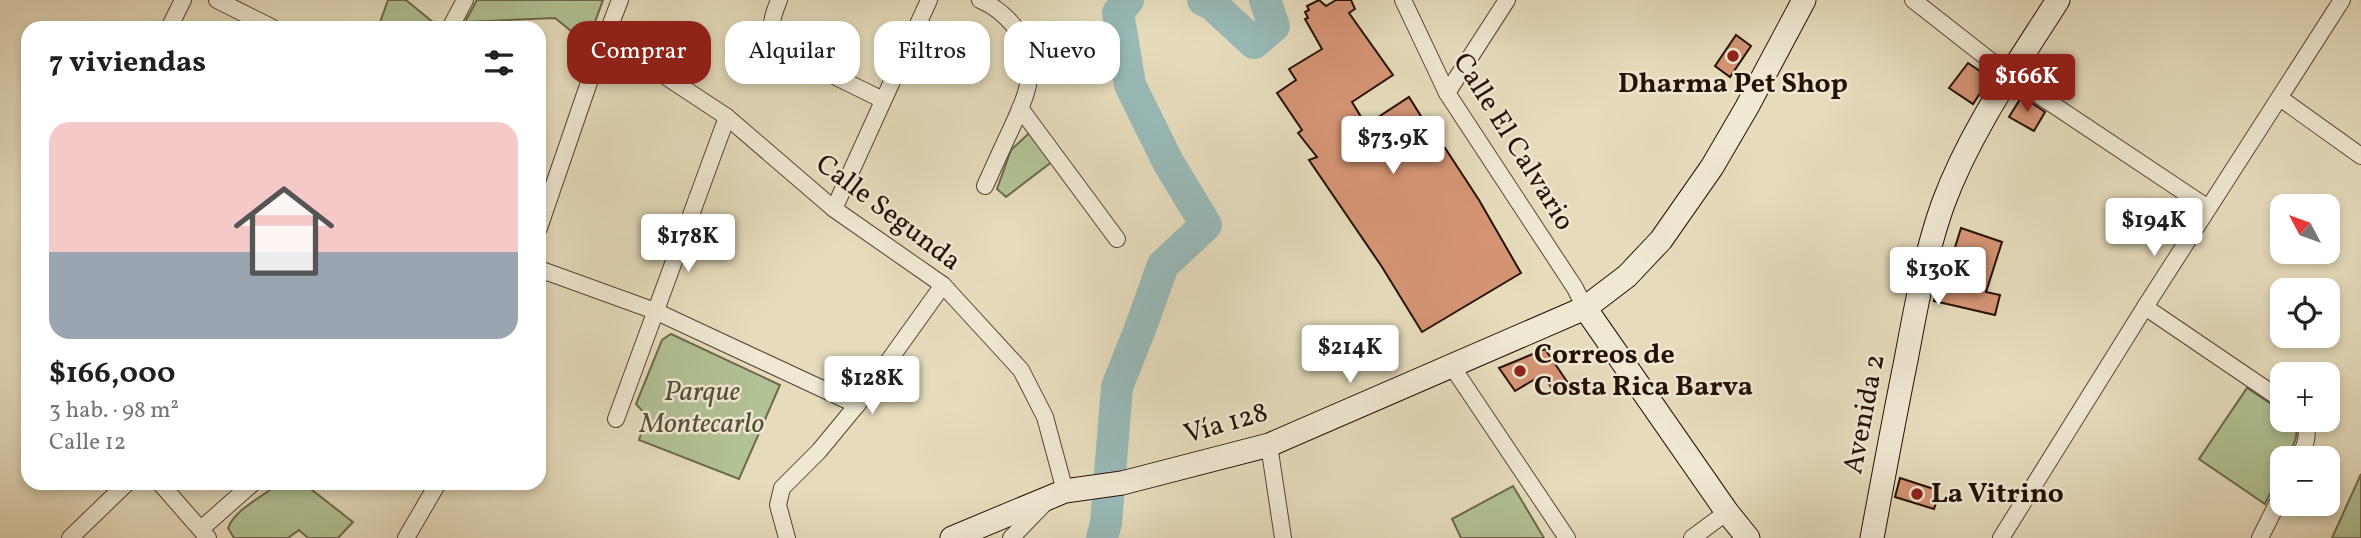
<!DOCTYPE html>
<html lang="es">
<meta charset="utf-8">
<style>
:root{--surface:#fff;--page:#f2f2f2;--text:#202124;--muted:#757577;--line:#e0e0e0;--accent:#8f2418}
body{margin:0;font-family:Vollkorn,serif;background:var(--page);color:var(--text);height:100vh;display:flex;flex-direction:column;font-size:26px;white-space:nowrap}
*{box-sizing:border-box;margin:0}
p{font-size:23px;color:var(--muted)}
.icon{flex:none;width:38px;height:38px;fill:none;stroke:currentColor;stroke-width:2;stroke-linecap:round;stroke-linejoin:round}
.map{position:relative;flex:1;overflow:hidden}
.sheet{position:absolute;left:21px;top:21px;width:525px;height:469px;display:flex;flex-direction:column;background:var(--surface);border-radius:21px;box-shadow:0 4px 10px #0003}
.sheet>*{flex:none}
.hud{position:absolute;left:567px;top:21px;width:665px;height:63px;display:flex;gap:14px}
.needle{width:46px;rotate:311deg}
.tools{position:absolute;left:2270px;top:194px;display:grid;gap:14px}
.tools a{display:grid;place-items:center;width:70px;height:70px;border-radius:14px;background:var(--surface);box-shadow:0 4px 10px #0003;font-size:35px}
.price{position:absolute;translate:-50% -60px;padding:0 16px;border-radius:7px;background:#fff;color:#222;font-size:23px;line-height:46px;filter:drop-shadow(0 2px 4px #0008)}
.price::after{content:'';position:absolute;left:50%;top:42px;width:21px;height:16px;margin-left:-10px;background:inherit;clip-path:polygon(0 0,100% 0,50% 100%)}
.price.on{background:var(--accent);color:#fff}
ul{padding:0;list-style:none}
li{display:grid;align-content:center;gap:14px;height:371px;padding:0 28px}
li+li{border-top:2px solid var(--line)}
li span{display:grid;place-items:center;height:217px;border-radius:21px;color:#555}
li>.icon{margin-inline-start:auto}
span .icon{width:126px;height:126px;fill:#fffc;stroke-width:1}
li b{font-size:30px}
h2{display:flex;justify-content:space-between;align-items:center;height:84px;padding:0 28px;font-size:30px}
.chip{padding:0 24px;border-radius:21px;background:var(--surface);box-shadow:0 4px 10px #0003;font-size:24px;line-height:63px}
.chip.on{background:var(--accent);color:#fff}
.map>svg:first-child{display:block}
</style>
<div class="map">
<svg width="2361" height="538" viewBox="0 0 2361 538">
<rect width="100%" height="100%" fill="#e6dcbc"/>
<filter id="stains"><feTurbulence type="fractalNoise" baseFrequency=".00286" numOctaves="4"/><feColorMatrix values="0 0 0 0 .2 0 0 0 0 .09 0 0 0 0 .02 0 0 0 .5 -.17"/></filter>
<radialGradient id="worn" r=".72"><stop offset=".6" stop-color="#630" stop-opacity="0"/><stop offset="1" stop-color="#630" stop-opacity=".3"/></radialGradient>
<g fill="#b1c294" stroke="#6b6a4c" stroke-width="2">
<polygon points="388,0 406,0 440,28 378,28"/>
<polygon points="477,0 603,0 587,44 555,18 465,22"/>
<polygon points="1028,134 1035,135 1053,161 1006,197 997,189 1011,150"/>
<polygon points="671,334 780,385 739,479 639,440 647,416 636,404 662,340"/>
<path d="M2247 388 2282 411V420H2292C2302 434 2293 445 2287 458H2282V469L2265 504 2199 459Z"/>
<polygon points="2361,474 2361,538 2332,538"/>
<path d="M279 483H303L353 522 338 538H308L299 530 288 538H234L228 528C236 508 263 497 279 483Z"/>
<polygon points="1513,486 1544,538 1461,538 1452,519"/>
</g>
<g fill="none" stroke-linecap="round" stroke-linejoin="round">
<g stroke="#98bab8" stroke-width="32">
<polyline points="1203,0 1213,5 1254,43 1274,26 1265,0"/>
<polyline points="1102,538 1106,523 1117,387 1140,329 1163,265 1206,225 1168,162 1130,85 1118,13 1128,0"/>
</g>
</g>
<g fill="#d59575" stroke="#251105" stroke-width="2">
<polygon points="1319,0 1326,6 1336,0 1351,0 1355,9 1349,13 1393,75 1352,102 1366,125 1409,97 1442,150 1445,148 1479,200 1521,273 1422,332 1382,267 1309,160 1317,157 1298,133 1302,130 1277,93 1296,80 1289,69 1322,49 1305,19 1308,18 1305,12 1309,10 1307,6"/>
<polygon points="1736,35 1751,46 1730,77 1715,66"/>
<polygon points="1968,63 1990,78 1973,104 1949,88"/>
<polygon points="2022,96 2045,112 2034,131 2009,117"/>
<polygon points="1961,228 2002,242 1986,292 2000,295 1995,315 1934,301 1939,282 1944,283"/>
<polygon points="1545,349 1570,386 1558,396 1542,375 1515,391 1499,368"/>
<polygon points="1900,478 1940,491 1934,509 1895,497"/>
</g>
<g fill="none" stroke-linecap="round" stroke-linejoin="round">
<defs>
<g id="street">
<polyline points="217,0 273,28"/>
<path d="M779 0C769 24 768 32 785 52L883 100"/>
<path d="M980 0C994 6 1005 15 1014 26 1041 62 1029 90 1012 127 1003 146 994 166 985 186"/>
<polyline points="1403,0 1447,93 1575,288 1585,308"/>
<polyline points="1913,0 2010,76 2208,208"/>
<polyline points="169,28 183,0"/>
<polyline points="450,28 465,0"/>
<polyline points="606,37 727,117 834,209 943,285 1021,370 1045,417 1065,491"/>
<polyline points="1447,93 1507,0"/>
<polyline points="2280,98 2361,156"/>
<polyline points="1020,108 1117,239"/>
<polyline points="834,209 929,0"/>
<polyline points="539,228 595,65 620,0"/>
<polyline points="539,269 655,311 857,405"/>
<polyline points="2145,307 2282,400"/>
<polyline points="1451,365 1567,538"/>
<polyline points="616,419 727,117"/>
<polyline points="1269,445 1283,538"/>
<path d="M2299 458C2305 447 2311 432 2303 420"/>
<polyline points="160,483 208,538"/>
<polyline points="201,529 253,483"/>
<polyline points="70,538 127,483"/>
<polyline points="406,538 438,483"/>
<polyline points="787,538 778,505 782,488 819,451 857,405 943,285"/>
<polyline points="1011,538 1046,502"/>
<polyline points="1692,538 1727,512"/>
<polyline points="2001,538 2145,307 2342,0"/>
<polyline points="2260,538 2282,494"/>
</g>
<g id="secondary">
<polyline points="1585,308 1727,512 1748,538"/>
<polyline points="952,538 1065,491 1122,483 1269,445 1585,308 1627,276 1661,240 1712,167 1747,107 1804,0"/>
<path d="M1872 538C1883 479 1894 419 1906 360 1916 307 1925 255 1943 204 1970 131 2016 66 2058 0"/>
</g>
</defs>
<use href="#street" stroke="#543" stroke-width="18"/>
<use href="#secondary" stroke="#251105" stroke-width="25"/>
<use href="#street" stroke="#efe8d3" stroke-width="16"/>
<use href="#secondary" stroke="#efe8d3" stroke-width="23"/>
</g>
<g fill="#8f2418" stroke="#efe8d3" stroke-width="2.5">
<circle cx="1733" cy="56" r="7"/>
<circle cx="1520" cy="371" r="7"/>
<circle cx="1917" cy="494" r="7"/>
</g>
<g text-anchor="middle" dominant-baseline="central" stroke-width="5" stroke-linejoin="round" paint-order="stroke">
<g font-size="28" font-weight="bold" fill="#251105" stroke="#efe8d3" text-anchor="start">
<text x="1733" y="84" text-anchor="middle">Dharma Pet Shop</text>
<text x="1534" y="355">Correos de<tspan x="1534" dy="32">Costa Rica Barva</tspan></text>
<text x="1931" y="494">La Vitrino</text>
</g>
<g font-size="28" fill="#251105" stroke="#efe8d3">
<text transform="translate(1513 142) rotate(58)">Calle El Calvario</text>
<text transform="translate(888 213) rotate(37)">Calle Segunda</text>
<text transform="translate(1865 414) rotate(-79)">Avenida 2</text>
<text transform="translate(1226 424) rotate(-16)">Vía 128</text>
</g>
<g font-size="28" font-style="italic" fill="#564f37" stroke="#efe8d3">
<text x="702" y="392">Parque<tspan x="702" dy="32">Montecarlo</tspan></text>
</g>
</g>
<rect width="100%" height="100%" filter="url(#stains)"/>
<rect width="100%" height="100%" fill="url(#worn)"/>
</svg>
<div class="tools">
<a><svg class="needle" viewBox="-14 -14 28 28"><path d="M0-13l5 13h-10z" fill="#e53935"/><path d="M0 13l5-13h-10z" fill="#757577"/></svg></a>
<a><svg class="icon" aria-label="locate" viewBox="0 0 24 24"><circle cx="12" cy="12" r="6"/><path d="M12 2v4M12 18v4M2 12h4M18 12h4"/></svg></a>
<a>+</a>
<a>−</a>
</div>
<b class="price on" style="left:2027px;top:114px">$166K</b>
<b class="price" style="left:1393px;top:176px">$73.9K</b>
<b class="price" style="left:2154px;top:258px">$194K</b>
<b class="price" style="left:688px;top:274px">$178K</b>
<b class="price" style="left:1938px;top:307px">$130K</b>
<b class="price" style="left:1350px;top:385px">$214K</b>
<b class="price" style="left:872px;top:416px">$128K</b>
<div class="hud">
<a class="chip on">Comprar</a>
<a class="chip">Alquilar</a>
<a class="chip">Filtros</a>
<a class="chip">Nuevo</a>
</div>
<section class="sheet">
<h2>7 viviendas<svg class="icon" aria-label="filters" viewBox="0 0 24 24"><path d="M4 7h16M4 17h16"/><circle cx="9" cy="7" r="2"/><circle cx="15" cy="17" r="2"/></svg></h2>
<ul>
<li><span style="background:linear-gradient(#f6c9c9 60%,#9aa5b1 0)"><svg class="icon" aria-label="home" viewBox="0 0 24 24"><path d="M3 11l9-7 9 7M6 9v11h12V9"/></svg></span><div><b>$166,000</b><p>3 hab. · 98 m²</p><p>Calle 12</p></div></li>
</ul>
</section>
</div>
